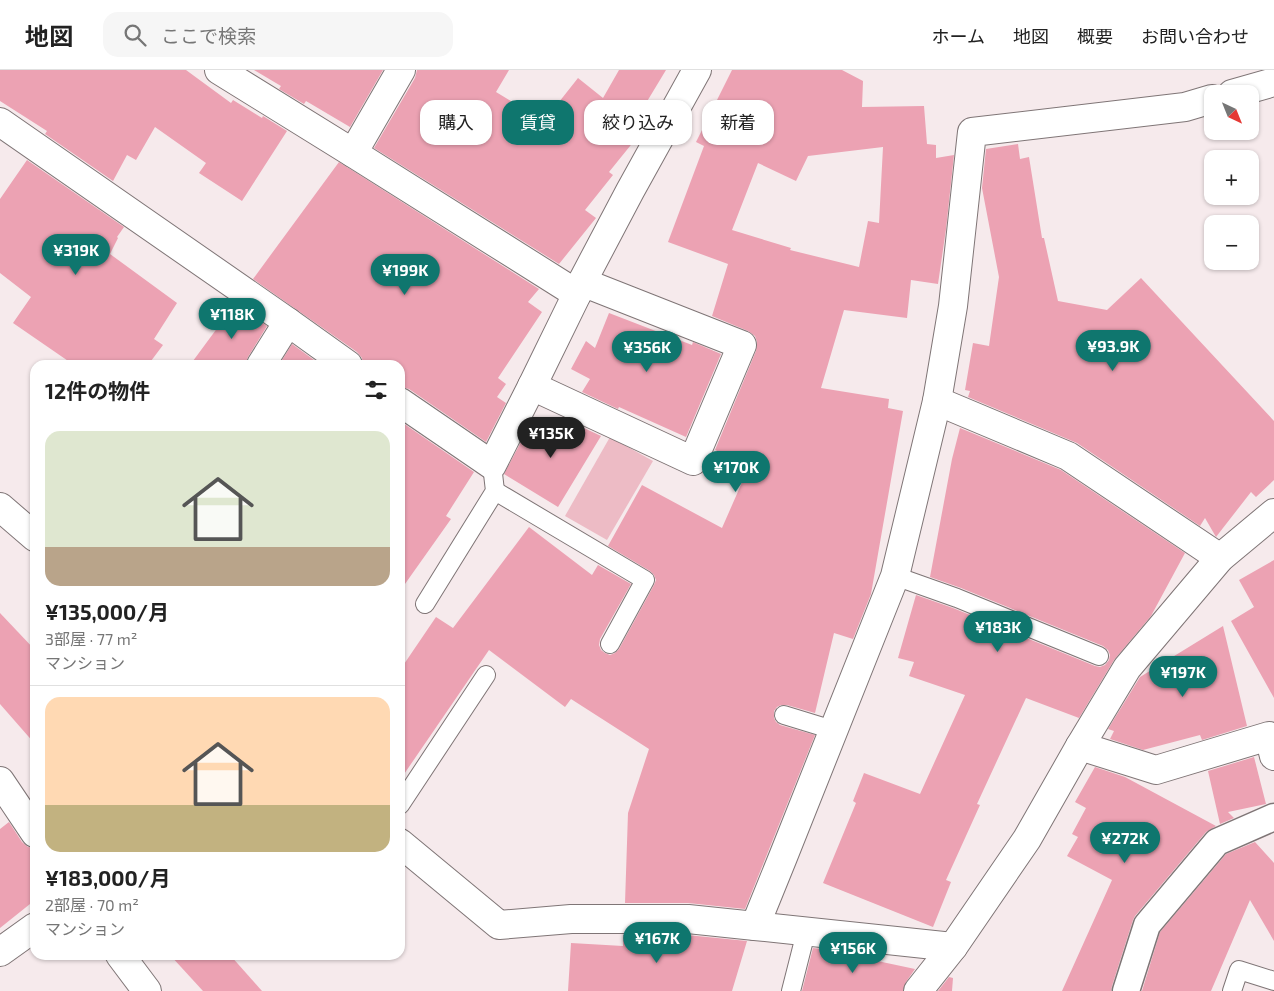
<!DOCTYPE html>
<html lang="ja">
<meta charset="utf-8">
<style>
:root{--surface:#fff;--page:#f6f6f6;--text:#222;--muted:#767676;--line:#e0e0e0;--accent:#0f766e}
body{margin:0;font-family:"Exo 2","Noto Sans JP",sans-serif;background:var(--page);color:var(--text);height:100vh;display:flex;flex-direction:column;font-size:19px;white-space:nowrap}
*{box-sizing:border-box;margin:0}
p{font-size:16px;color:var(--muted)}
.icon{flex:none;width:28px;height:28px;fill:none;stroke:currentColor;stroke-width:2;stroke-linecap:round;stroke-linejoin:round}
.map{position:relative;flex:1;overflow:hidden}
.details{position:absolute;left:30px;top:290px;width:375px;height:600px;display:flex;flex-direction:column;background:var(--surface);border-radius:15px;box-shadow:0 1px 4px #0004}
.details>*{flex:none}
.banner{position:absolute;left:420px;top:30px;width:475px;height:45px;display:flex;gap:10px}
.needle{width:32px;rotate:137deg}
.tools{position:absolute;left:1204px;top:15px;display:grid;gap:10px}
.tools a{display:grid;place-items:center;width:55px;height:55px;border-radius:10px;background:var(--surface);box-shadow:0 1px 4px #0004;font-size:25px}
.price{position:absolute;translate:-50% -42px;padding:0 11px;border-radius:18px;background:var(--accent);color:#fff;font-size:16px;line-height:32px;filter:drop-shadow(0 1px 2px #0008)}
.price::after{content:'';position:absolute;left:50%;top:30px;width:15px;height:11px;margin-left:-8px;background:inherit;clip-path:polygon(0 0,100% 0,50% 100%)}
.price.selected{background:#222;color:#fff}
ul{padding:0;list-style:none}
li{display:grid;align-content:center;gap:10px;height:265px;padding:0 15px}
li+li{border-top:1px solid var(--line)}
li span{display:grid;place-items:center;height:155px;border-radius:15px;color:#555}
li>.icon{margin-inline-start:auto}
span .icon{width:90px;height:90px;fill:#fffc;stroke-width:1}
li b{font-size:21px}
h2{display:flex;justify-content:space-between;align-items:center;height:60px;padding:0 15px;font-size:21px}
.pill{padding:0 18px;border-radius:15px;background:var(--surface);box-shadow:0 1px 4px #0004;font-size:18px;line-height:45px}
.pill.selected{background:var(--accent);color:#fff}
header{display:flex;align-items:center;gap:30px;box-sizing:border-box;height:70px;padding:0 25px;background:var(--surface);border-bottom:1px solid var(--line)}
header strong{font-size:24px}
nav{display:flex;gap:28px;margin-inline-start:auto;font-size:18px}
.search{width:350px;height:45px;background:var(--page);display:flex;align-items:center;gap:12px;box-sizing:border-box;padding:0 18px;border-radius:15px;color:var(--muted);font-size:19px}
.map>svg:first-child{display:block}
</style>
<header>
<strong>地図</strong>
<div class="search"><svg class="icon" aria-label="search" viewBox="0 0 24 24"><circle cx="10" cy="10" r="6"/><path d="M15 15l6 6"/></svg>ここで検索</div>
<nav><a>ホーム</a><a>地図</a><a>概要</a><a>お問い合わせ</a></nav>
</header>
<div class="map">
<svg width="1274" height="921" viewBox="0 0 1274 921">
<rect width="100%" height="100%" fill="#f6eaec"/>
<polygon fill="#edbbc5" points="610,367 653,391 607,470 565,446"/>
<g fill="#eca2b3" fill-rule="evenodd">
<polygon points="0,0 186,0 231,33 233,30 262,48 263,46 287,61 242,131 199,103 206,93 155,57 136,90 127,85 113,111 45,64 47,61 0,31"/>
<polygon points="254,0 383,0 350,57 306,31 304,34 279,19 281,16"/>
<polygon points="417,0 509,0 496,22 544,51 578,8 603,28 619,0 666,0 634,53 643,60 609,102 613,105 585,140 596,148 559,194 374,78 415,8"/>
<path d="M732 0H842L863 11 862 37 924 36 927 74 936 75V88L954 85 946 159 938 214 911 210 907 248 844 240 821 318 889 329 888 338 903 341 871 524 853 569 834 563 815 643 787 635H781L777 637 774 641V648L776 652 780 655 815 665 745 839 688 833H625L628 743 649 679 571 629 565 637 489 580 400 710V600L436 547 453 558 529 457 592 505 598 495 631 514 600 569 599 575 601 580 605 583 610 585 615 583 619 579 654 515 656 510 654 505 650 501 608 476 642 415 722 458 747 401 727 392 730 387 715 380 756 281 757 272 755 266 748 261 712 246 728 194 668 172 704 76 696 72ZM883 77 879 153 868 151 859 197 790 180 791 178 732 160 758 93 796 111 808 86Z"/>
<polygon points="1018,74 1020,89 1029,87 1042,168 1044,168 1058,231 1107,240 1141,208 1274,351 1274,410 1256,427 1251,422 1216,467 1205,448 1200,456 1077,373 968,327 970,321 965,320 973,273 989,276 999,207 982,118 986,79"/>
<polygon points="27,90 124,157 117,167 118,168 110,184 177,233 154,269 163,275 148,295 74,295 13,253 31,227 0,203 0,129"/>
<polygon points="339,92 539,219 528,232 542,242 498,308 506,314 497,327 506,333 486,372 409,319 400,317 400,295 363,295 362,288 357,282 253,209"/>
<polygon points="235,234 267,256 248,287 245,295 190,295"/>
<polygon points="609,243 692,275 693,272 721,284 686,367 619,337 618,339 582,322 590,309 571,299 586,271 595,278"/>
<polygon points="292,274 321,295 279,295"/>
<polygon points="533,349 559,365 567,350 601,366 558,437 504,404"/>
<polygon points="400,351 474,402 446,446 451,449 400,521"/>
<polygon points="960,358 1061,400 1185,483 1151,546 1114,590 1079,648 1026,628 977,734 980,735 946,810 951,812 933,857 823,813 856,733 853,731 864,703 920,724 965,625 909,606 914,592 898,588 916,525 953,538 1095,596 1100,597 1105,595 1109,590 1110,585 1108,580 1103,576 961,518 930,507 952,389"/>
<polygon points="1274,490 1274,628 1231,551 1254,537 1239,510"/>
<polygon points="0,543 35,580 35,674 0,634"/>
<polygon points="1223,556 1247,656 1202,670 1200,665 1143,680 1110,669 1114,661 1108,659 1140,607"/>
<polygon points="1254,687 1266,734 1228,742 1234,748 1220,754 1208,701"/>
<polygon points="1095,697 1125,707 1216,756 1206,762 1135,846 1133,850 1112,916 1111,921 1062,921 1112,810 1067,786 1078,767 1072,764 1086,738 1075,732"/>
<polygon points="9,752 22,772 28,777 35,778 35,830 0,858 0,759"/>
<polygon points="1255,772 1274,793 1274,871 1250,830 1211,921 1142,921 1160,862 1226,784"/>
<polygon points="623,865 687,865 747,871 732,921 568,921 571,873 623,876"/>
<polygon points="813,878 821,879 915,899 906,912 903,921 802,921"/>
<polygon points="170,885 230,885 262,921 203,921"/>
<polygon points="949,907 953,908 952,921 938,921"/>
</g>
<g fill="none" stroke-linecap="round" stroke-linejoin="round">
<defs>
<g id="service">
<polyline points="495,421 645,510 610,574"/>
<polyline points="895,506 957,528 1099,586"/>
<polyline points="425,534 495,421 492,395"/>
<polyline points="784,645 833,660"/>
<polyline points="400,735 486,605"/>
<polyline points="791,921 806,862"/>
<polyline points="1232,921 1239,900 1274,911"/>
</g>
<polyline id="pedestrian" points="1126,921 1147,855 1217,772 1274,747"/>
<g id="minor">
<polyline points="219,0 353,83 577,224"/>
<polyline points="1232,24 1274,12"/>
<polyline points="0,52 288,252 348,295"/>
<polyline points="353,83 401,0"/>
<polyline points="261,295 288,252"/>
<polyline points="532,316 693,391 742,275 582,212"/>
<polyline points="937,331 1068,386 1220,488"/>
<polyline points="400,332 492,395 532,316 577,224 582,212 630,121 697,0"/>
<polyline points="0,437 35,467"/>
<polyline points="1080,676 1156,700 1269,666 1274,686"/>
<polyline points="0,711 35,763"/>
<polyline points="400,773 499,855 571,849 688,849 755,856 783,787 895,506 937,331 953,236 972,62 1185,37 1212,29"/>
<polyline points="755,856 953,877"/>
<polyline points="0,882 35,857"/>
<polyline points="120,885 147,921"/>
<polyline points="918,921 953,877 1027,769 1080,676 1127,598 1220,488 1274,443"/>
</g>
</defs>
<use href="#service" stroke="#7f7576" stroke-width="20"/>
<use href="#pedestrian" stroke="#7f7576" stroke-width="29"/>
<use href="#minor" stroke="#7f7576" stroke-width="30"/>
<use href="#service" stroke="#fff" stroke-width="18"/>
<use href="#pedestrian" stroke="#fff" stroke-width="26"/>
<use href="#minor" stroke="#fff" stroke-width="28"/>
</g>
</svg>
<div class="tools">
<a><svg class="needle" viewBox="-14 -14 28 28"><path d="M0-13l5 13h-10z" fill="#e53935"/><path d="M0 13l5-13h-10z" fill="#767676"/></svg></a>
<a>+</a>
<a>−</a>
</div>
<b class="price" style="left:76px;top:206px">¥319K</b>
<b class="price" style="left:405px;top:226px">¥199K</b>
<b class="price" style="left:232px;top:270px">¥118K</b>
<b class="price" style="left:1113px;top:302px">¥93.9K</b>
<b class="price" style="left:647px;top:303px">¥356K</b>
<b class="price selected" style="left:551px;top:389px">¥135K</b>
<b class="price" style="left:736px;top:423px">¥170K</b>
<b class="price" style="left:998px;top:583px">¥183K</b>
<b class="price" style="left:1183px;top:628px">¥197K</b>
<b class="price" style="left:1125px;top:794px">¥272K</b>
<b class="price" style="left:657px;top:894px">¥167K</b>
<b class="price" style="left:853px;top:904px">¥156K</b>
<div class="banner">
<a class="pill">購入</a>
<a class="pill selected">賃貸</a>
<a class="pill">絞り込み</a>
<a class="pill">新着</a>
</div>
<section class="details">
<h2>12件の物件<svg class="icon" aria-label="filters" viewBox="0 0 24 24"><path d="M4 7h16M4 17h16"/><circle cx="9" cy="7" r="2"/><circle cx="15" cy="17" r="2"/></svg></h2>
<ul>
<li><span style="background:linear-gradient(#dfe7d0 75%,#b9a48a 0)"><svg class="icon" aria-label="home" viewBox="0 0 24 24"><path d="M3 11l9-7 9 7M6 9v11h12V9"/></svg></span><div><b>¥135,000/月</b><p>3部屋 · 77 m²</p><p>マンション</p></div></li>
<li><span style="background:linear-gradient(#ffd9b3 70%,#c2b280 0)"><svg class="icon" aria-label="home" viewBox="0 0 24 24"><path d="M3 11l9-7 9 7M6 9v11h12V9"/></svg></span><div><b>¥183,000/月</b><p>2部屋 · 70 m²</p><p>マンション</p></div></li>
</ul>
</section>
</div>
